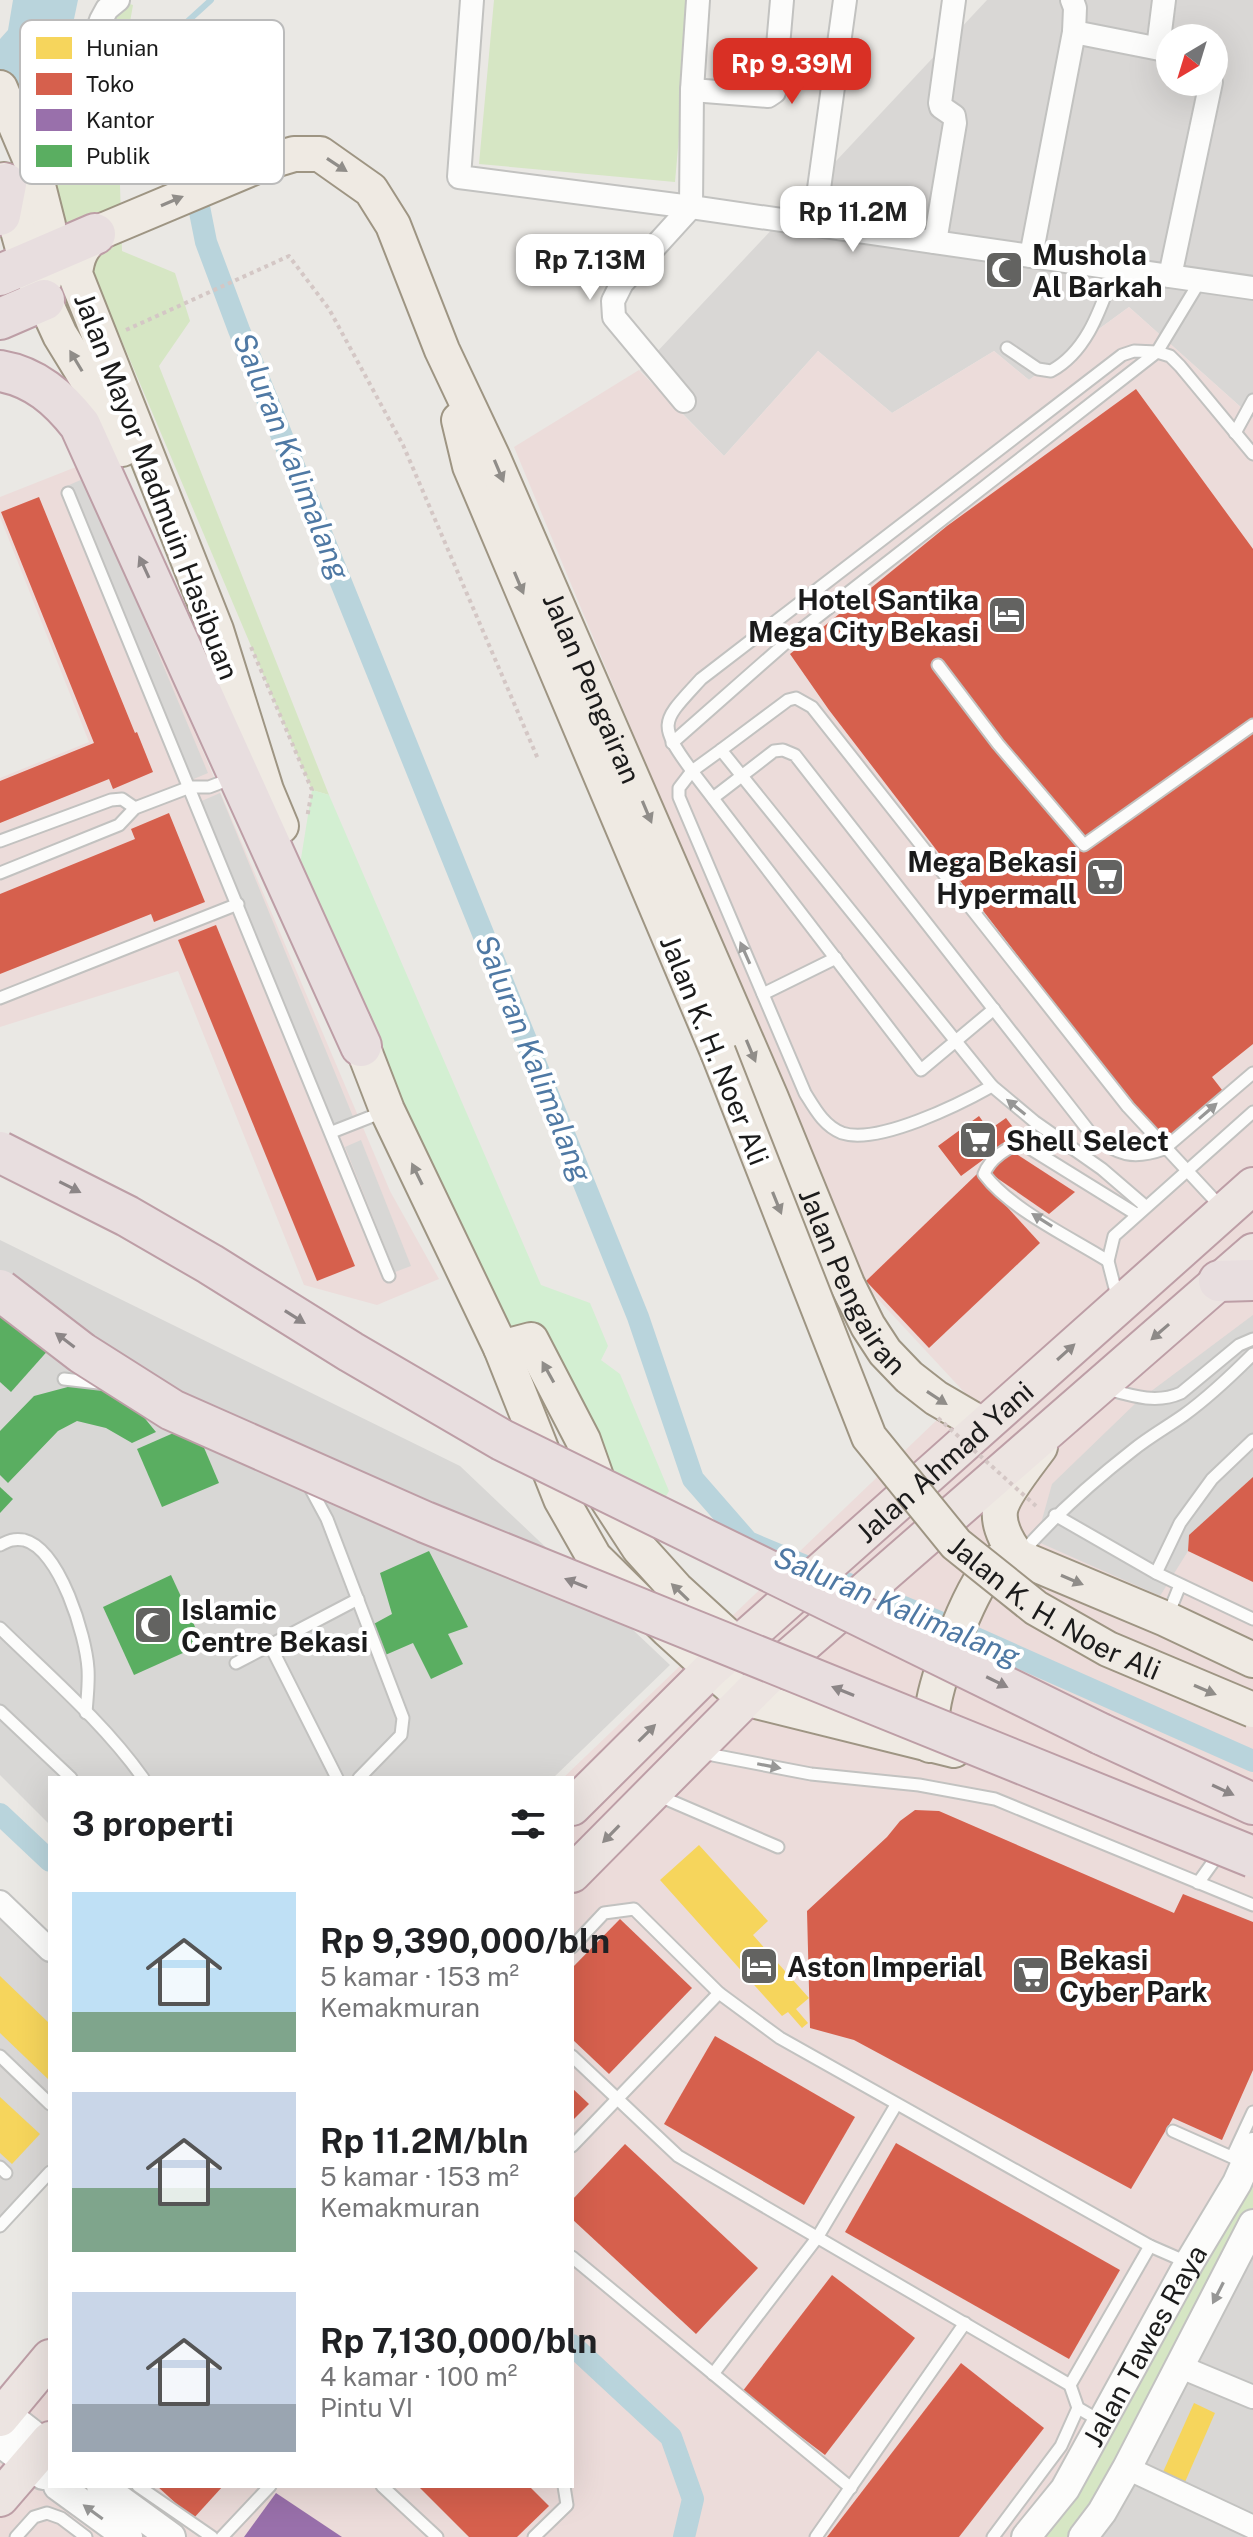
<!DOCTYPE html>
<html lang="id">
<meta charset="utf-8">
<style>
:root{--surface:#fff;--page:#f6f6f6;--text:#202124;--muted:#757577;--accent:#d93025}
body{margin:0;font-family:"Public Sans",sans-serif;background:var(--page);color:var(--text);height:100vh;display:flex;flex-direction:column;font-size:30px;white-space:nowrap}
*{box-sizing:border-box;margin:0}
p{font-size:26px;color:var(--muted)}
.icon{flex:none;width:44px;height:44px;fill:none;stroke:currentColor;stroke-width:2;stroke-linecap:round;stroke-linejoin:round}
.map{position:relative;flex:1;overflow:hidden}
.details{position:absolute;left:48px;top:1776px;width:526px;height:712px;display:flex;flex-direction:column;background:var(--surface);border-radius:0px;box-shadow:0 8px 32px #0002}
.details>*{flex:none}
.needle{width:52px;rotate:218deg}
.buttons{position:absolute;left:1156px;top:24px;display:grid;gap:16px}
.buttons a{display:grid;place-items:center;width:72px;height:72px;border-radius:50%;background:var(--surface);box-shadow:0 8px 32px #0002;font-size:40px}
.price{position:absolute;translate:-50% -68px;padding:0 18px;border-radius:16px;background:#fff;color:#222;font-size:26px;line-height:52px;filter:drop-shadow(0 2px 4px #0008)}
.price::after{content:'';position:absolute;left:50%;top:48px;width:24px;height:18px;margin-left:-12px;background:inherit;clip-path:polygon(0 0,100% 0,50% 100%)}
.price.current{background:var(--accent);color:#fff}
ul{padding:0;list-style:none}
li{display:flex;align-items:center;gap:24px;height:200px;padding:0 24px}
li span{display:grid;place-items:center;flex:none;width:224px;height:160px;border-radius:0px;color:#555}
li>.icon{margin-inline-start:auto}
span .icon{width:96px;height:96px;fill:#fffc;stroke-width:1}
li b{font-size:34px}
h2{display:flex;justify-content:space-between;align-items:center;height:96px;padding:0 24px;font-size:34px}
.map>svg:first-child{display:block}
</style>
<div class="map">
<svg width="1253" height="2537" viewBox="0 0 1253 2537">
<rect width="100%" height="100%" fill="#eae8e4"/>
<g fill="#d9d7d5" fill-rule="evenodd">
<path d="M987 0H1253V418L1129 307 1029 380 994 351 892 413 818 351 724 456 640 370ZM1170 38H1214V82H1170Z"/>
<polygon points="0,1902 50,1950 50,2172 0,2226"/>
<polygon points="1253,2148 1253,2537 1026,2537"/>
</g>
<g fill="#ecdcda">
<polygon points="1129,307 1253,418 1253,2144 1026,2537 0,2537 0,2418 50,2358 50,2486 572,2486 572,1778 563,1778 965,1393 861,1281 514,447 639,370 724,456 818,351 892,413 994,351 1029,380"/>
<polygon points="81,465 390,1191 439,1279 377,1305 304,1285 178,971 0,1027 0,778 89,742 0,517 0,497"/>
</g>
<g fill="#d8d7d5">
<polygon points="85,478 208,773 189,781 67,486"/>
<polygon points="220,793 354,1119 332,1129 197,803"/>
<polygon points="361,1140 411,1266 395,1272 345,1147"/>
<polygon points="0,1240 460,1466 670,1665 553,1778 50,1778 50,1825 0,1775"/>
<polygon points="1253,1315 1253,1477 1189,1535 1188,1551 1160,1596 1036,1541 1052,1484 1138,1401"/>
</g>
<g fill="#d6e6c4">
<polygon points="117,0 133,5 127,39 135,113 118,120 122,251 175,273 190,321 159,366 329,795 312,790 119,334 101,340 215,665 127,458 60,335 48,225 33,167"/>
<polygon points="494,0 691,0 675,182 479,164"/>
<polygon points="1253,2148 1253,2224 1083,2537 1026,2537"/>
</g>
<polygon fill="#d3efd2" points="312,790 329,795 541,1285 590,1303 608,1346 601,1360 620,1374 669,1491 655,1515 600,1488 565,1402 501,1348 299,871"/>
<polygon fill="#b9d4dc" points="13,0 78,0 66,57 54,78 0,135 0,39 8,30"/>
<g fill="#f6d55c">
<polygon points="1020,513 1113,634 999,720 902,597"/>
<polygon points="699,1845 768,1921 753,1935 809,1998 796,2009 808,2023 802,2028 788,2012 782,2016 660,1880"/>
<polygon points="0,1976 50,2024 50,2081 0,2033"/>
<polygon points="0,2097 40,2134 12,2164 0,2153"/>
<polygon points="1194,2403 1215,2413 1185,2482 1163,2472"/>
</g>
<g fill="#d6604d">
<polygon points="1136,389 1253,549 1253,1044 1212,1077 1226,1095 1165,1141 1100,1063 829,710 790,654 947,526"/>
<polygon points="39,497 135,733 137,732 153,772 113,789 109,779 0,823 0,781 94,743 1,512"/>
<polygon points="169,813 205,902 154,922 151,914 0,974 0,894 135,839 131,829"/>
<polygon points="216,925 355,1266 317,1281 178,940"/>
<polygon points="979,1116 989,1130 1006,1118 1018,1134 961,1176 938,1146"/>
<polygon points="1004,1146 1075,1192 1049,1214 981,1167"/>
<polygon points="977,1174 1040,1243 929,1348 866,1281"/>
<polygon points="1253,1477 1253,1582 1188,1551 1189,1535"/>
<polygon points="915,1810 939,1811 1174,1913 1183,1894 1253,1922 1253,2070 1222,2140 1173,2118 1131,2189 854,2040 810,2028 807,1911 887,1837 900,1821"/>
<polygon points="620,1919 692,1988 609,2074 572,2039 572,1968"/>
<polygon points="715,2036 855,2117 804,2205 664,2124"/>
<polygon points="572,2088 589,2104 572,2121"/>
<polygon points="896,2143 1120,2270 1069,2359 845,2232"/>
<polygon points="625,2144 758,2268 696,2334 572,2219 572,2200"/>
<polygon points="832,2275 915,2338 825,2455 742,2392"/>
<polygon points="961,2363 1044,2428 959,2537 827,2537"/>
<polygon points="157,2486 223,2486 193,2519"/>
<polygon points="418,2486 529,2486 549,2506 517,2537 469,2537"/>
</g>
<polygon fill="#9970ab" points="276,2493 342,2537 244,2537"/>
<g fill="#5aae61">
<polygon points="0,1302 51,1347 11,1392 0,1382"/>
<polygon points="79,1384 124,1393 156,1432 132,1443 106,1428 77,1421 58,1431 8,1483 0,1475 0,1431 34,1396"/>
<polygon points="194,1424 219,1483 162,1507 137,1449"/>
<polygon points="0,1487 13,1499 0,1513"/>
<polygon points="429,1551 468,1627 448,1634 463,1664 431,1679 413,1643 383,1656 370,1626 392,1614 380,1573"/>
<polygon points="171,1575 203,1644 134,1675 103,1607"/>
</g>
<g fill="none" stroke-linecap="round" stroke-linejoin="round">
<polyline stroke="#b9d4dc" stroke-width="6" points="166,41 211,0"/>
<g stroke="#b9d4dc" stroke-width="22">
<polyline points="166,41 206,242 239,330 638,1317 693,1479 748,1542 944,1624 1253,1761"/>
<polyline points="0,1814 50,1861"/>
<polyline points="572,2345 671,2437 693,2499 684,2537"/>
</g>
<defs>
<g id="service">
<path d="M1007 348 1038 369 1051 371C1088 351 1101 307 1115 269"/>
<polyline points="1235,433 1253,400"/>
<polyline points="68,493 389,1276"/>
<polyline points="938,665 998,744 1084,845 1253,725"/>
<polyline points="672,743 798,632 1157,352 1170,356 1180,366 1253,454"/>
<polyline points="721,750 692,771 921,1070 994,1009"/>
<path d="M713 798 774 751 783 750 795 755 1092 1135C1117 1155 1133 1160 1164 1149L1253 1073"/>
<polyline points="0,841 111,800 122,799 135,808"/>
<polyline points="0,873 119,825 135,808 190,787 209,787 233,778"/>
<polyline points="763,994 836,958"/>
<polyline points="0,998 238,904"/>
<polyline points="992,1086 721,750 788,700 796,698 812,707 1128,1107 1221,1207"/>
<polyline points="332,1132 383,1112"/>
<path d="M1145 1206 1102 1169 1035 1122 992 1086C960 1104 878 1145 842 1133 824 1126 815 1109 805 1093L679 797V788L692 771C656 722 662 722 701 679L1122 355 1134 351 1157 352 1200 281"/>
<path d="M1108 1261C1070 1237 1011 1210 984 1174 989 1160 1008 1145 1023 1144L1136 1214"/>
<polyline points="1118,1300 1108,1261 1114,1236 1253,1112"/>
<polyline points="64,1379 107,1384"/>
<path d="M1107 1389C1132 1396 1157 1404 1181 1393L1239 1345 1253 1339"/>
<polyline points="1253,1440 1212,1479 1180,1523 1156,1573 1253,1619"/>
<polyline points="307,1482 327,1519 403,1718 401,1735 359,1778"/>
<polyline points="1055,1515 1156,1573"/>
<path d="M0 1545C8 1541 14 1538 24 1540 60 1549 86 1636 88 1669 89 1683 87 1698 86 1713"/>
<path d="M1021 1554C1055 1515 1092 1482 1133 1450 1149 1437 1167 1427 1184 1415 1209 1397 1231 1376 1253 1354"/>
<polyline points="1168,1615 1180,1585"/>
<path d="M0 1628C49 1676 103 1722 143 1778"/>
<polyline points="270,1645 337,1778"/>
<polyline points="236,1663 358,1599"/>
<polyline points="0,1711 71,1778"/>
<polyline points="702,1753 811,1774 919,1785 995,1799 1253,1905"/>
<polyline points="657,1795 778,1847"/>
<polyline points="1198,1883 1221,1851"/>
<polyline points="572,1947 604,1913 634,1909 719,1993 780,2038 1150,2246 1189,2263"/>
<polyline points="0,2056 50,2104"/>
<polyline points="572,2056 678,2156 1070,2385 1078,2408 1102,2422"/>
<polyline points="1173,2131 1245,2163"/>
<polyline points="572,2146 719,1993"/>
<polyline points="1232,2157 1253,2112"/>
<polyline points="0,2167 6,2173"/>
<polyline points="0,2226 50,2172"/>
<polyline points="572,2257 851,2488"/>
<polyline points="713,2374 817,2238 896,2105"/>
<polyline points="1070,2385 1150,2246"/>
<polyline points="138,2486 212,2537"/>
<polyline points="382,2486 437,2537"/>
<polyline points="16,2537 34,2517 47,2513 61,2518 86,2537"/>
<polyline points="222,2537 270,2486"/>
<polyline points="534,2537 567,2505 564,2486"/>
<polyline points="816,2537 965,2323"/>
<polyline points="993,2537 1061,2446 1078,2408"/>
</g>
<g id="minor">
<polyline points="472,0 459,177 691,207 1253,288"/>
<polyline points="1074,32 1170,51"/>
<polyline points="1158,48 1164,0"/>
<polyline points="692,90 768,96 774,92 782,0"/>
<polyline points="33,166 52,144 61,127 101,20 107,9 118,0"/>
<polyline points="814,225 845,0"/>
<polyline points="935,242 955,123 954,116 941,107 940,103 954,0"/>
<polyline points="1031,256 1074,32 1075,8 1072,0"/>
<polyline points="1170,276 1211,82"/>
<polyline points="684,401 614,317 613,301 622,283 691,207 692,90 698,0"/>
<polyline points="0,1902 50,1950"/>
<polyline points="1181,2367 1253,2397"/>
<polyline points="1127,2468 1253,2527"/>
</g>
<g id="tertiary">
<polyline points="0,2409 50,2448"/>
<polyline points="0,2442 43,2475"/>
<polyline points="58,2486 128,2537"/>
<polyline points="101,2486 171,2537"/>
<path id="s1" d="M1026 2537 1065 2489 1189 2263 1237 2183 1253 2147"/>
<polyline points="1083,2537 1102,2512 1127,2468 1253,2224"/>
</g>
<g id="primary">
<polyline points="0,88 33,166 48,225 45,279"/>
<polyline points="4,180 27,263 60,335 90,384 122,449"/>
<polyline points="459,420 470,466 718,1052"/>
<path id="s2" d="M281 826 266 790 216 630 75 274C77 255 82 247 95 234L264 163 294 154H320L371 190 393 225 442 350 493 458 771 1098 847 1284 868 1326 885 1352 909 1377 936 1398 984 1426"/>
<polyline points="353,1022 387,1110 501,1348 531,1340 583,1440 600,1488 639,1548 676,1589 735,1643"/>
<polyline points="501,1348 561,1499 594,1557 668,1630 711,1669 744,1698 954,1750"/>
<path d="M1040 1447C1030 1461 1002 1495 1000 1511 998 1528 1009 1545 1018 1557L1166 1619 1253 1660"/>
<path d="M930 1745C931 1731 931 1715 934 1701 940 1671 972 1581 995 1563 1000 1559 1006 1559 1012 1558"/>
</g>
<g id="trunk">
<path id="s3" d="M572 1807 711 1669 1253 1186"/>
<polyline points="572,1874 774,1670 1253,1252"/>
<polyline points="0,2418 50,2358"/>
<polyline points="0,2498 50,2440"/>
</g>
<g id="motorway">
<polyline points="0,215 6,184"/>
<polyline points="0,275 95,234"/>
<polyline points="0,319 44,300"/>
<path d="M0 371C35 377 59 398 80 425L361 1046"/>
<polyline points="1219,1281 1253,1280"/>
<polyline points="1101,1734 1253,1804"/>
</g>
</defs>
<use href="#service" stroke="#c2c2c0" stroke-width="15"/>
<use href="#minor" stroke="#c2c2c0" stroke-width="26"/>
<use href="#tertiary" stroke="#c2c2c0" stroke-width="32"/>
<use href="#primary" stroke="#9e9583" stroke-width="38"/>
<use href="#trunk" stroke="#bd9ea6" stroke-width="40"/>
<use href="#motorway" stroke="#bd9ea6" stroke-width="44"/>
<g stroke="#d4c7c5" stroke-width="4" stroke-dasharray="4 4" stroke-linecap="butt">
<polyline points="126,330 289,256 329,309 403,445 538,759"/>
<polyline points="251,647 312,790 307,818"/>
</g>
<use href="#service" stroke="#fcfcfb" stroke-width="11"/>
<use href="#minor" stroke="#fcfcfb" stroke-width="22"/>
<use href="#tertiary" stroke="#fcfcfb" stroke-width="28"/>
<use href="#primary" stroke="#efeae3" stroke-width="34"/>
<use href="#trunk" stroke="#ece4e1" stroke-width="36"/>
<use href="#motorway" stroke="#e8dedf" stroke-width="40"/>
<defs>
<g id="primary-bridge">
<path id="s4" d="M718 1052 869 1437 956 1544 1036 1608 1108 1649 1253 1710"/>
</g>
<g id="motorway-bridge">
<polyline points="0,1152 127,1216 210,1264 351,1352 502,1440 1101,1734"/>
<polyline points="0,1290 82,1353 172,1410 425,1522 1253,1857"/>
</g>
</defs>
<use href="#primary-bridge" stroke="#9e9583" stroke-width="38" stroke-linecap="butt"/>
<use href="#motorway-bridge" stroke="#bd9ea6" stroke-width="44" stroke-linecap="butt"/>
<polyline stroke="#d4c7c5" stroke-width="4" stroke-dasharray="4 4" stroke-linecap="butt" points="938,1418 1036,1506"/>
<use href="#primary-bridge" stroke="#efeae3" stroke-width="34"/>
<use href="#motorway-bridge" stroke="#e8dedf" stroke-width="40"/>
</g>
<defs><path id="oneway-solid" d="M-6-.8H1V-3.2L6.5 0L1 3.2V.8H-6Z" transform="scale(2)"/></defs>
<g fill="#908d89">
<use href="#oneway-solid" transform="translate(337 165) rotate(33)"/>
<use href="#oneway-solid" transform="translate(172 201) rotate(-23)"/>
<use href="#oneway-solid" transform="translate(76 361) rotate(-121)"/>
<use href="#oneway-solid" transform="translate(499 471) rotate(67)"/>
<use href="#oneway-solid" transform="translate(519 583) rotate(67)"/>
<use href="#oneway-solid" transform="translate(647 812) rotate(67)"/>
<use href="#oneway-solid" transform="translate(751 1051) rotate(67)"/>
<use href="#oneway-solid" transform="translate(417 1174) rotate(-116)"/>
<use href="#oneway-solid" transform="translate(777 1203) rotate(68)"/>
<use href="#oneway-solid" transform="translate(548 1372) rotate(-119)"/>
<use href="#oneway-solid" transform="translate(937 1398) rotate(33)"/>
<use href="#oneway-solid" transform="translate(1072 1580) rotate(23)"/>
<use href="#oneway-solid" transform="translate(680 1592) rotate(-136)"/>
<use href="#oneway-solid" transform="translate(1205 1690) rotate(23)"/>
</g>
<g fill="#8c8687">
<use href="#oneway-solid" transform="translate(144 567) rotate(-115)"/>
<use href="#oneway-solid" transform="translate(70 1187) rotate(27)"/>
<use href="#oneway-solid" transform="translate(295 1317) rotate(32)"/>
<use href="#oneway-solid" transform="translate(65 1340) rotate(-143)"/>
<use href="#oneway-solid" transform="translate(576 1583) rotate(-158)"/>
<use href="#oneway-solid" transform="translate(997 1682) rotate(26)"/>
<use href="#oneway-solid" transform="translate(843 1691) rotate(-158)"/>
<use href="#oneway-solid" transform="translate(1223 1790) rotate(25)"/>
</g>
<g fill="#979796">
<use href="#oneway-solid" transform="translate(745 953) rotate(-114)"/>
<use href="#oneway-solid" transform="translate(1016 1107) rotate(-141)"/>
<use href="#oneway-solid" transform="translate(1208 1111) rotate(-41)"/>
<use href="#oneway-solid" transform="translate(1042 1220) rotate(-148)"/>
<use href="#oneway-solid" transform="translate(769 1766) rotate(11)"/>
<use href="#oneway-solid" transform="translate(1218 2293) rotate(117)"/>
<use href="#oneway-solid" transform="translate(93 2512) rotate(-144)"/>
</g>
<g fill="#8e8a88">
<use href="#oneway-solid" transform="translate(1160 1332) rotate(139)"/>
<use href="#oneway-solid" transform="translate(1066 1352) rotate(-42)"/>
<use href="#oneway-solid" transform="translate(647 1733) rotate(-45)"/>
<use href="#oneway-solid" transform="translate(611 1834) rotate(134)"/>
</g>
<defs>
<symbol id="mosque-square" viewBox="-11 -11 22 22"><rect x="-9" y="-9" width="18" height="18" rx="4" fill="#636361" stroke="#fff"/><path d="M3.5-4.9A6 6 0 1 0 3.5 4.9A5 5 0 1 1 3.5-4.9Z" fill="#fff"/></symbol>
<symbol id="hotel-square" viewBox="-11 -11 22 22"><rect x="-9" y="-9" width="18" height="18" rx="4" fill="#636361" stroke="#fff"/><path d="M-6-4.5h1.5V1H6V5H4.5V3h-9V5H-6ZM-4 0a1.8 1.8 0 1 1 3.6 0ZM.5 0V-2.5h3Q6-2.5 6 0Z" fill="#fff"/></symbol>
<symbol id="supermarket-square" viewBox="-11 -11 22 22"><rect x="-9" y="-9" width="18" height="18" rx="4" fill="#636361" stroke="#fff"/><path d="M-6-5.5h2.5l.6 2H6L4.5 2H-2.5L-4.4-4H-6ZM-1.5 3.2a1.3 1.3 0 1 0 .1 0ZM3 3.2a1.3 1.3 0 1 0 .1 0Z" fill="#fff"/></symbol>
</defs>
<g fill-rule="evenodd">
<use href="#mosque-square" x="982" y="248" width="44" height="44"/>
<use href="#hotel-square" x="985" y="593" width="44" height="44"/>
<use href="#supermarket-square" x="1083" y="855" width="44" height="44"/>
<use href="#supermarket-square" x="956" y="1118" width="44" height="44"/>
<use href="#mosque-square" x="131" y="1603" width="44" height="44"/>
<use href="#hotel-square" x="737" y="1944" width="44" height="44"/>
<use href="#supermarket-square" x="1009" y="1953" width="44" height="44"/>
</g>
<g text-anchor="middle" dominant-baseline="central" stroke-width="8" stroke-linejoin="round" paint-order="stroke">
<g font-size="28" font-weight="bold" fill="#1b1b1b" stroke="#fff" text-anchor="start">
<text x="1032" y="254">Mushola<tspan x="1032" dy="32">Al Barkah</tspan></text>
<text x="979" y="599" text-anchor="end">Hotel Santika<tspan x="979" dy="32">Mega City Bekasi</tspan></text>
<text x="1077" y="861" text-anchor="end">Mega Bekasi<tspan x="1077" dy="32">Hypermall</tspan></text>
<text x="1006" y="1140">Shell Select</text>
<text x="181" y="1609">Islamic<tspan x="181" dy="32">Centre Bekasi</tspan></text>
<text x="1059" y="1959">Bekasi<tspan x="1059" dy="32">Cyber Park</tspan></text>
<text x="787" y="1966">Aston Imperial</text>
</g>
<g font-size="28" fill="#1b1b1b" stroke="#fff">
<text transform="translate(157 486) rotate(69)">Jalan Mayor Madmuin Hasibuan</text>
<text stroke="none"><textPath href="#s2" startOffset="1484">Jalan Pengairan</textPath></text>
<text transform="translate(715 1050) rotate(68)">Jalan K. H. Noer Ali</text>
<text stroke="none"><textPath href="#s2" startOffset="2132">Jalan Pengairan</textPath></text>
<text stroke="none"><textPath href="#s3" startOffset="508">Jalan Ahmad Yani</textPath></text>
<text stroke="none"><textPath href="#s4" startOffset="670">Jalan K. H. Noer Ali</textPath></text>
<text stroke="none"><textPath href="#s1" startOffset="226">Jalan Tawes Raya</textPath></text>
</g>
<g font-size="30" font-style="italic" fill="#4f79a4" stroke="#fff">
<text transform="translate(292 456) rotate(68)">Saluran Kalimalang</text>
<text transform="translate(534 1058) rotate(68)">Saluran Kalimalang</text>
<text transform="translate(897 1606) rotate(23)">Saluran Kalimalang</text>
</g>
</g>
<rect x="20" y="20" width="264" height="164" rx="12" fill="#fff" stroke="#bbb" stroke-width="2"/>
<rect x="36" y="37" width="36" height="22" fill="#f6d55c"/>
<rect x="36" y="73" width="36" height="22" fill="#d6604d"/>
<rect x="36" y="109" width="36" height="22" fill="#9970ab"/>
<rect x="36" y="145" width="36" height="22" fill="#5aae61"/>
<g font-size="22" fill="#1b1b1b">
<text x="86" y="56">Hunian</text>
<text x="86" y="92">Toko</text>
<text x="86" y="128">Kantor</text>
<text x="86" y="164">Publik</text>
</g>
</svg>
<div class="buttons">
<a><svg class="needle" viewBox="-14 -14 28 28"><path d="M0-13l5 13h-10z" fill="#e53935"/><path d="M0 13l5-13h-10z" fill="#757577"/></svg></a>
</div>
<b class="price current" style="left:792px;top:106px">Rp 9.39M</b>
<b class="price" style="left:853px;top:254px">Rp 11.2M</b>
<b class="price" style="left:590px;top:302px">Rp 7.13M</b>
<section class="details">
<h2>3 properti<svg class="icon" aria-label="filters" viewBox="0 0 24 24"><path d="M4 7h16M4 17h16"/><circle cx="9" cy="7" r="2"/><circle cx="15" cy="17" r="2"/></svg></h2>
<ul>
<li><span style="background:linear-gradient(#bfe0f5 75%,#7fa58c 0)"><svg class="icon" aria-label="home" viewBox="0 0 24 24"><path d="M3 11l9-7 9 7M6 9v11h12V9"/></svg></span><div><b>Rp 9,390,000/bln</b><p>5 kamar · 153 m²</p><p>Kemakmuran</p></div></li>
<li><span style="background:linear-gradient(#c9d6e8 60%,#7fa58c 0)"><svg class="icon" aria-label="home" viewBox="0 0 24 24"><path d="M3 11l9-7 9 7M6 9v11h12V9"/></svg></span><div><b>Rp 11.2M/bln</b><p>5 kamar · 153 m²</p><p>Kemakmuran</p></div></li>
<li><span style="background:linear-gradient(#c9d6e8 70%,#9aa5b1 0)"><svg class="icon" aria-label="home" viewBox="0 0 24 24"><path d="M3 11l9-7 9 7M6 9v11h12V9"/></svg></span><div><b>Rp 7,130,000/bln</b><p>4 kamar · 100 m²</p><p>Pintu VI</p></div></li>
</ul>
</section>
</div>
